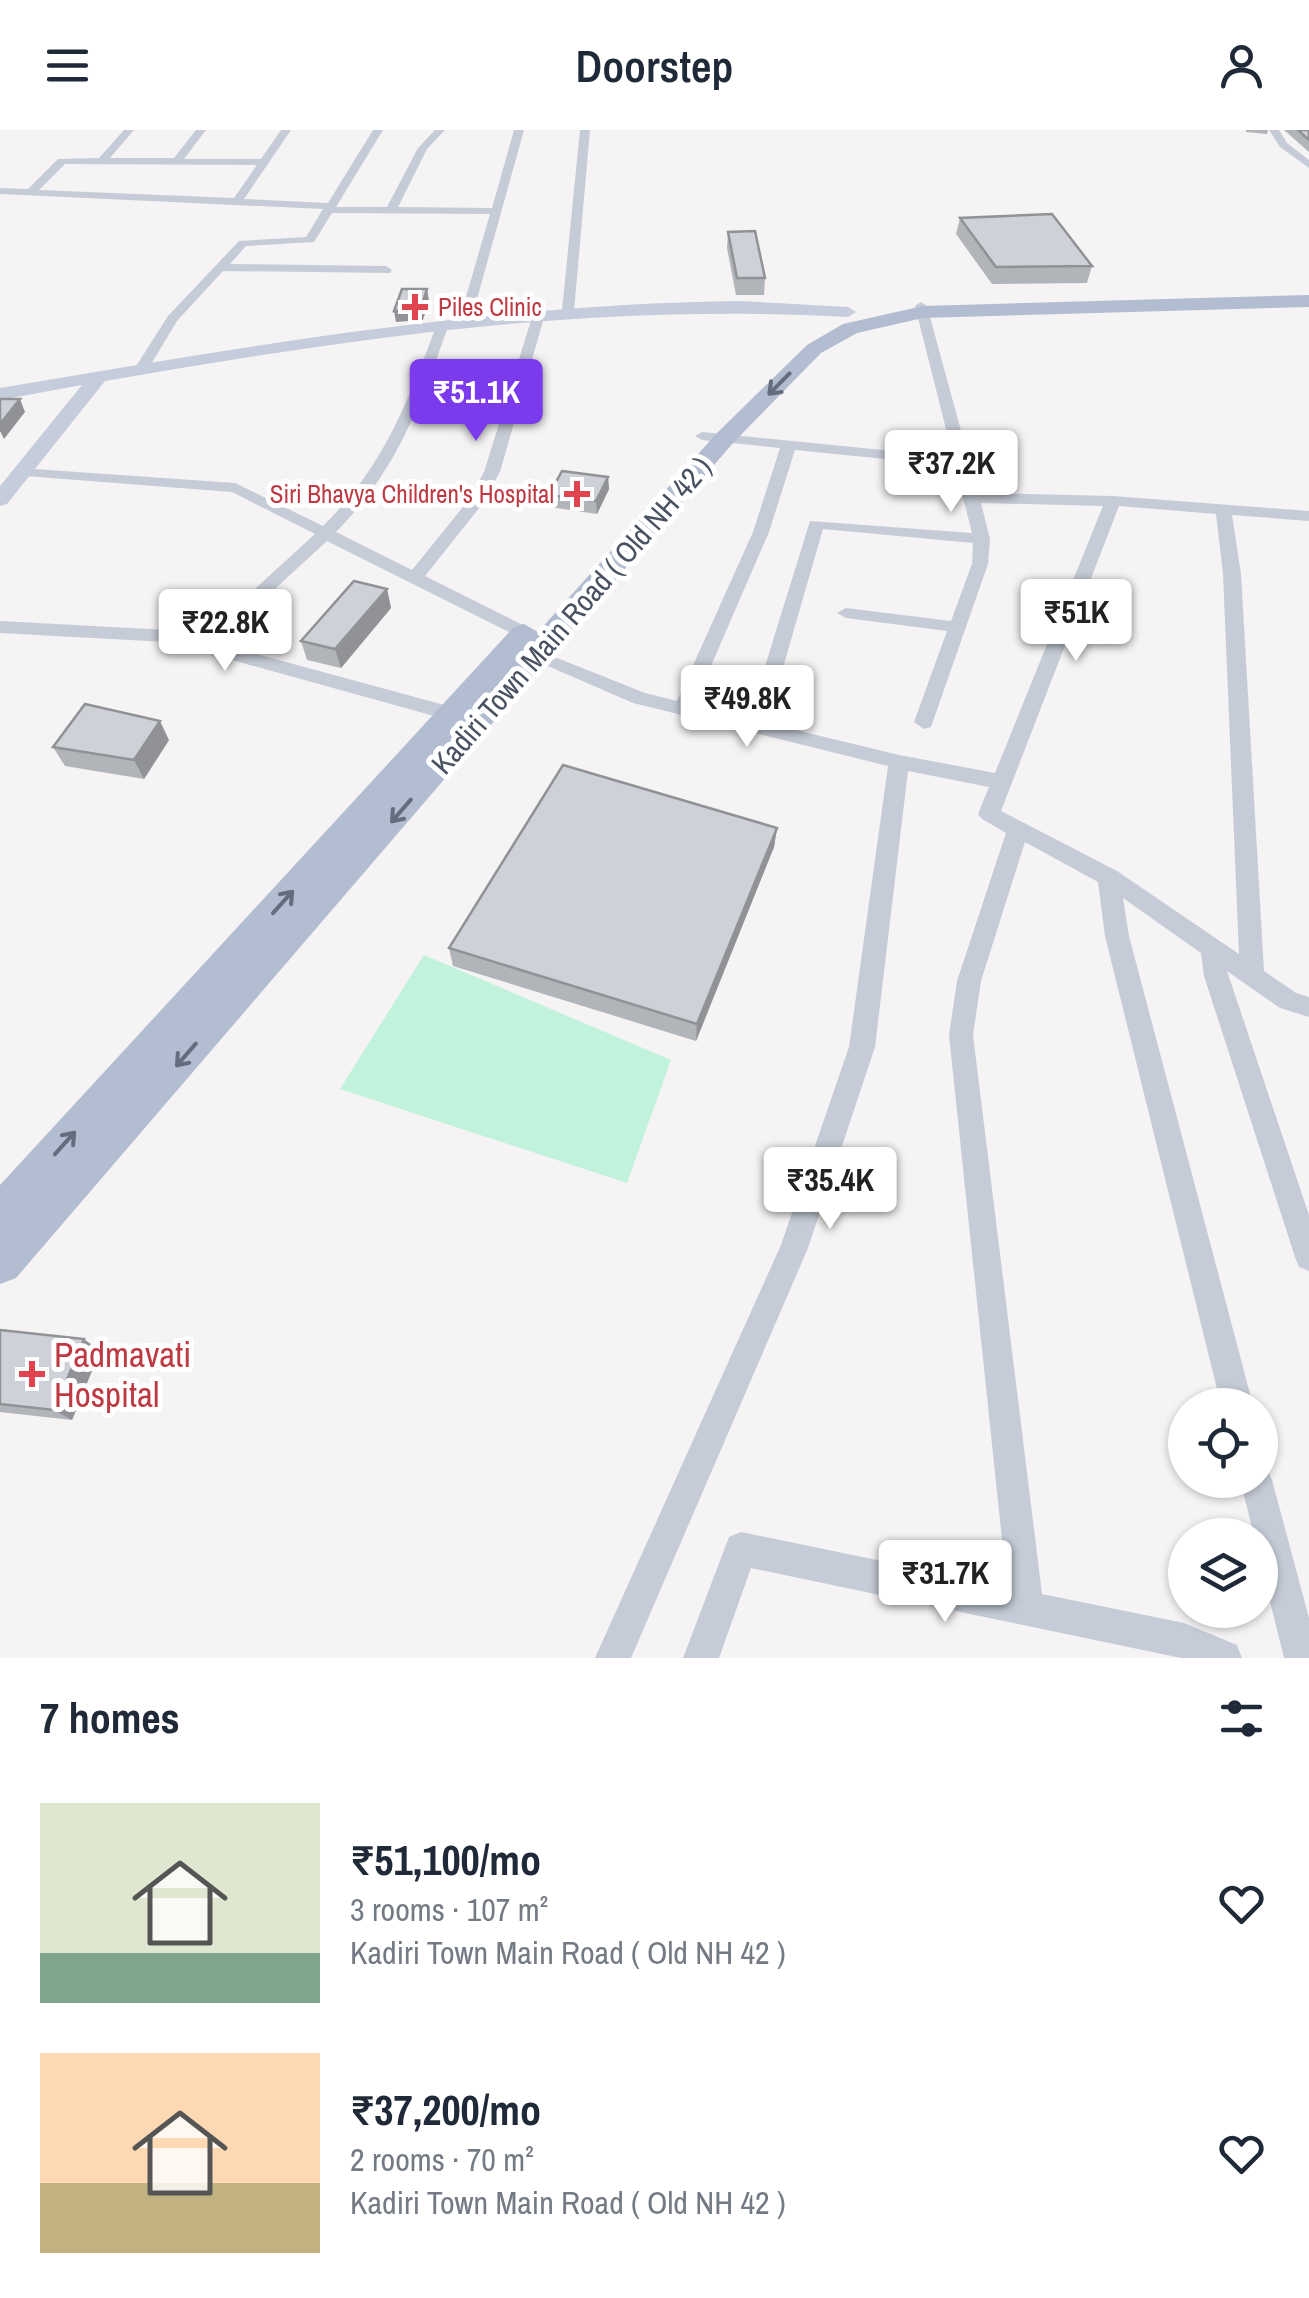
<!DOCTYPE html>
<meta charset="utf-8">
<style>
:root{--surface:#fff;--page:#f2f2f3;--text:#1f2937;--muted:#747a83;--accent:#7c3aed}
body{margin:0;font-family:"Archivo Narrow",sans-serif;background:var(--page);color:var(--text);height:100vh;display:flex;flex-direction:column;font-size:38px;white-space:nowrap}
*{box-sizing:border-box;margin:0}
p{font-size:32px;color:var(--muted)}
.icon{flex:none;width:55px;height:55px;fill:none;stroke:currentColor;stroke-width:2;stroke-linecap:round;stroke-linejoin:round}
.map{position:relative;height:1528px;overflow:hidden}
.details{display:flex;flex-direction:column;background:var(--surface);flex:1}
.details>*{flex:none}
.fabs{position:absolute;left:1168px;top:1258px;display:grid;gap:20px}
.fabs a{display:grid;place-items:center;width:110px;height:110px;border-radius:50%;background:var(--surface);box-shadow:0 2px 8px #0004;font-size:50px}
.price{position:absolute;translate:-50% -85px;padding:0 22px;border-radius:10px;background:#fff;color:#222;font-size:32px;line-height:65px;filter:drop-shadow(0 2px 5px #0008)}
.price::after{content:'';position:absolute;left:50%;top:60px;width:30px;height:22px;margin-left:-15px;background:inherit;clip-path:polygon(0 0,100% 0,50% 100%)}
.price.current{background:var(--accent);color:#fff}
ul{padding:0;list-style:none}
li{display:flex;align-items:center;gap:30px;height:250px;padding:0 40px}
li span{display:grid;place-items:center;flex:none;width:280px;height:200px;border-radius:0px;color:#555}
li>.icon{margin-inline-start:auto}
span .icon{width:120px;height:120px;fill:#fffc;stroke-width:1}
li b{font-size:42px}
h2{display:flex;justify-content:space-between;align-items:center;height:120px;padding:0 40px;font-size:42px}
header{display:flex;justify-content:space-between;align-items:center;height:130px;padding:0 40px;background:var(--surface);font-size:45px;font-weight:600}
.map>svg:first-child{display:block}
</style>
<header><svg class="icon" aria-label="menu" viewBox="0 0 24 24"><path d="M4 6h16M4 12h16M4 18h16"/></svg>Doorstep<svg class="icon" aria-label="person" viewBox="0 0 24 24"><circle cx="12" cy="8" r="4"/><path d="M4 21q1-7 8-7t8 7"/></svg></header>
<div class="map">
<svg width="1309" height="1528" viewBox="0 0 1309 1528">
<rect width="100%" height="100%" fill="#f5f3f3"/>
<polygon fill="#c1f2dc" points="424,825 671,930 627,1053 340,959"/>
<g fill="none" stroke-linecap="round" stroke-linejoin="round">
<g fill="#c6ccd7" fill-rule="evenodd">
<path d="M124 0H134L110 28H174L196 0H206L184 29H261L281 0H291L244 69 328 73 373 0H383L336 77H387L418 18 435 0H445L427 19 398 77 492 78 514 0H524L470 194 459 191 490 84 332 83 314 112 246 116 230 134 386 136 392 140 390 143 223 141 177 191 147 241 140 245 133 241 168 186 239 111 306 107 323 79 0 64V58L28 59 58 29 99 28ZM65 34 257 35 234 68 39 60Z"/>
<polygon points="580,0 590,0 574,181 568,185 562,181"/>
<polygon points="1269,0 1279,0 1287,13 1309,30 1309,38 1280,17"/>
<path d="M921 172 927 176 978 363 1113 366 1309 381V391L1232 385 1241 444 1264 841 1296 863 1309 867V887L1280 878 1227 841 1309 1085V1141L1299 1137 1295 1127 1204 846 1201 823 1123 768 1129 806 1253 1275H1221L1105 806 1098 752 1025 712 981 851 973 905 1042 1464 1184 1493 1237 1515 1242 1528H1181L751 1438 719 1528H683L729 1407 741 1402 1007 1457 949 905 957 851 1006 703 982 689 978 684 989 657 908 641 875 917 808 1118 631 1528H595L781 1115 849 917 888 636 633 573 511 520 520 514 527 516 645 563 677 571 753 402 780 318 702 310 695 306 702 302 953 327 915 176ZM795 320 955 336 972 403 810 391 749 588 694 575 769 402ZM981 373 1103 376 995 643 899 625 767 593 823 399 973 413 972 434 951 491 846 478 837 483 846 488 947 501 914 592 924 599 931 597 988 434 990 409ZM1119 376 1216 384 1223 444 1239 824 1117 741 1001 681Z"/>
<path d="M539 180 545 184 500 342 480 377 425 446 531 499V507H519L327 411 216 513 459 579 462 584 459 589 452 591 167 512 0 503V491L168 500 200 509 315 404 232 362 25 346 20 344V338L235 353 323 396C385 335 407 273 437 194L443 190 449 194C420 275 398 339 336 402L412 440 467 372 484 342 533 184Z"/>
<polygon points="1260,1335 1267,1339 1272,1350 1309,1488 1309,1528 1284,1528 1260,1431 1260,1405 1254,1405 1240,1350 1260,1350"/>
</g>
<path fill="#c5ccdb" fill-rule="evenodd" d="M741 171 848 177 856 182 848 187C589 173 359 207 105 251L7 374 0 376V356L82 255 0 270V258C247 216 491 174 741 171Z"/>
<polygon fill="#b2bdd2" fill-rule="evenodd" points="1309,165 1309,177 923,188 857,203 821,223 733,313 16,1148 0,1154 0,1055 514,497 524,494 538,502 717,303 807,215 843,194 923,176"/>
</g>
<g fill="#b1b4b9">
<polygon points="1246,0 1268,0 1267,4 1246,2"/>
<polygon points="1284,0 1309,0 1309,22"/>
<polygon points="960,88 1092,136 1087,153 992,154 956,104"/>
<polygon points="728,102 765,148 764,165 736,165 727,118"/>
<polygon points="608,347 609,359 597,384 550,377 549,365"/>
<polygon points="387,459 391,478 341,538 307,530 301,511"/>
<polygon points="169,610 144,649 65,636 53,617"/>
<polygon points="777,698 774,717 696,911 453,836 449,818"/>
<polygon points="0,1200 100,1221 72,1290 0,1282"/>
</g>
<g fill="#909296">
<polygon points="427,159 429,171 423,190 396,192 394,181"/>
<polygon points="20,269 25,282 4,309 0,301 0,294"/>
<polygon points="608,347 609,359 597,384 596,371"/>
<polygon points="387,459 391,478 341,538 335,519"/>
<polygon points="160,591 169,610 144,649 134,630"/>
<polygon points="777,698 774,717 696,911 697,894"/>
<polygon points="84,1209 100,1221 72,1290 54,1280"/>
</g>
<g fill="#ced1d7" stroke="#909296" stroke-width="2.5">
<polygon points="1298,0 1309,0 1309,10"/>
<polygon points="1052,84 1092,136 996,137 960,88"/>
<polygon points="755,101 765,148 737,148 728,102"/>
<polygon points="402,159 427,159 421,178 394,181"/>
<polygon points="0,269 20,269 0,294"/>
<polygon points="562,341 608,347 596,371 549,365"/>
<polygon points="354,451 387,459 335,519 301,511"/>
<polygon points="85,574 160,591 134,630 53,617"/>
<polygon points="563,635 777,698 697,894 449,818"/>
<polygon points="0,1200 84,1209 54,1280 0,1274"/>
</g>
<defs><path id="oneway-shaft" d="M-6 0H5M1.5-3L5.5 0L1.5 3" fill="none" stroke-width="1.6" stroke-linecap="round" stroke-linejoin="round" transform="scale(2.5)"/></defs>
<g stroke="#636d7d">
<use href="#oneway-shaft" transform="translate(779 254) rotate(135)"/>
<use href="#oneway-shaft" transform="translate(401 681) rotate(131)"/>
<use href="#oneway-shaft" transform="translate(283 772) rotate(-48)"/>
<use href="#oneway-shaft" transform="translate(186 925) rotate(131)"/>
<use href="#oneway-shaft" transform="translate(65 1013) rotate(-48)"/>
</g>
<g fill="#e0444e" stroke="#fff" stroke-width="4">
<path d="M410 162h10v10h10v10h-10v10h-10v-10h-10v-10h10z"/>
<path d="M572 349h10v10h10v10h-10v10h-10v-10h-10v-10h10z"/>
<path d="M27 1229h10v10h10v10h-10v10h-10v-10h-10v-10h10z"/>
</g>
<g text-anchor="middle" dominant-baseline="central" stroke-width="10" stroke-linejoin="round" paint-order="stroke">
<g font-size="25" fill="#be3a42" stroke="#fff" text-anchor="start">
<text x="438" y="177">Piles Clinic</text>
<text x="554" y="364" text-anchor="end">Siri Bhavya Children's Hospital</text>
</g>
<g font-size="30" fill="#495261" stroke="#fff">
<text transform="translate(571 485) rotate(-49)">Kadiri Town Main Road ( Old NH 42 )</text>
</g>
<g font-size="35" fill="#be3a42" stroke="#fff" text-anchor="start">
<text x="54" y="1224">Padmavati<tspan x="54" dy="40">Hospital</tspan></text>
</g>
</g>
</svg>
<div class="fabs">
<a><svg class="icon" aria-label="locate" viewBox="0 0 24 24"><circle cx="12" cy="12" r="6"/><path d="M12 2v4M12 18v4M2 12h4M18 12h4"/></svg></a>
<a><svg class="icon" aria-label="layers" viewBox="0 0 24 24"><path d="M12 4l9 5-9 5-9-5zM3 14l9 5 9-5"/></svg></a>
</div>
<b class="price current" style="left:476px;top:314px">₹51.1K</b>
<b class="price" style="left:951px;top:385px">₹37.2K</b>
<b class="price" style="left:1076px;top:534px">₹51K</b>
<b class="price" style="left:225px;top:544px">₹22.8K</b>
<b class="price" style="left:747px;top:620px">₹49.8K</b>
<b class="price" style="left:830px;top:1102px">₹35.4K</b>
<b class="price" style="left:945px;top:1495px">₹31.7K</b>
</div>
<section class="details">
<h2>7 homes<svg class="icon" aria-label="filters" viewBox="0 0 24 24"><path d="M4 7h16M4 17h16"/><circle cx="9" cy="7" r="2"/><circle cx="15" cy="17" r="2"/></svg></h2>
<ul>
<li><span style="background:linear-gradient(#dfe7d0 75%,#7fa58c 0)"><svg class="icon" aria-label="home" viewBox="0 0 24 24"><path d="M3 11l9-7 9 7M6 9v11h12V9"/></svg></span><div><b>₹51,100/mo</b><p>3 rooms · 107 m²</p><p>Kadiri Town Main Road ( Old NH 42 )</p></div><svg class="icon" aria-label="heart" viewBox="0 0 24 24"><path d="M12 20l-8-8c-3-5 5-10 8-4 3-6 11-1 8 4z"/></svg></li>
<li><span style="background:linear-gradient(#ffd9b3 65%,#c2b280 0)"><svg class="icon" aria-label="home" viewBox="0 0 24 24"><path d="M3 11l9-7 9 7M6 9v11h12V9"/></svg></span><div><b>₹37,200/mo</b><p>2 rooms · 70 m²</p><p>Kadiri Town Main Road ( Old NH 42 )</p></div><svg class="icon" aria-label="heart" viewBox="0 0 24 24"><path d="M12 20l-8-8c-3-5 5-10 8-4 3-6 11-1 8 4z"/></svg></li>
</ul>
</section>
